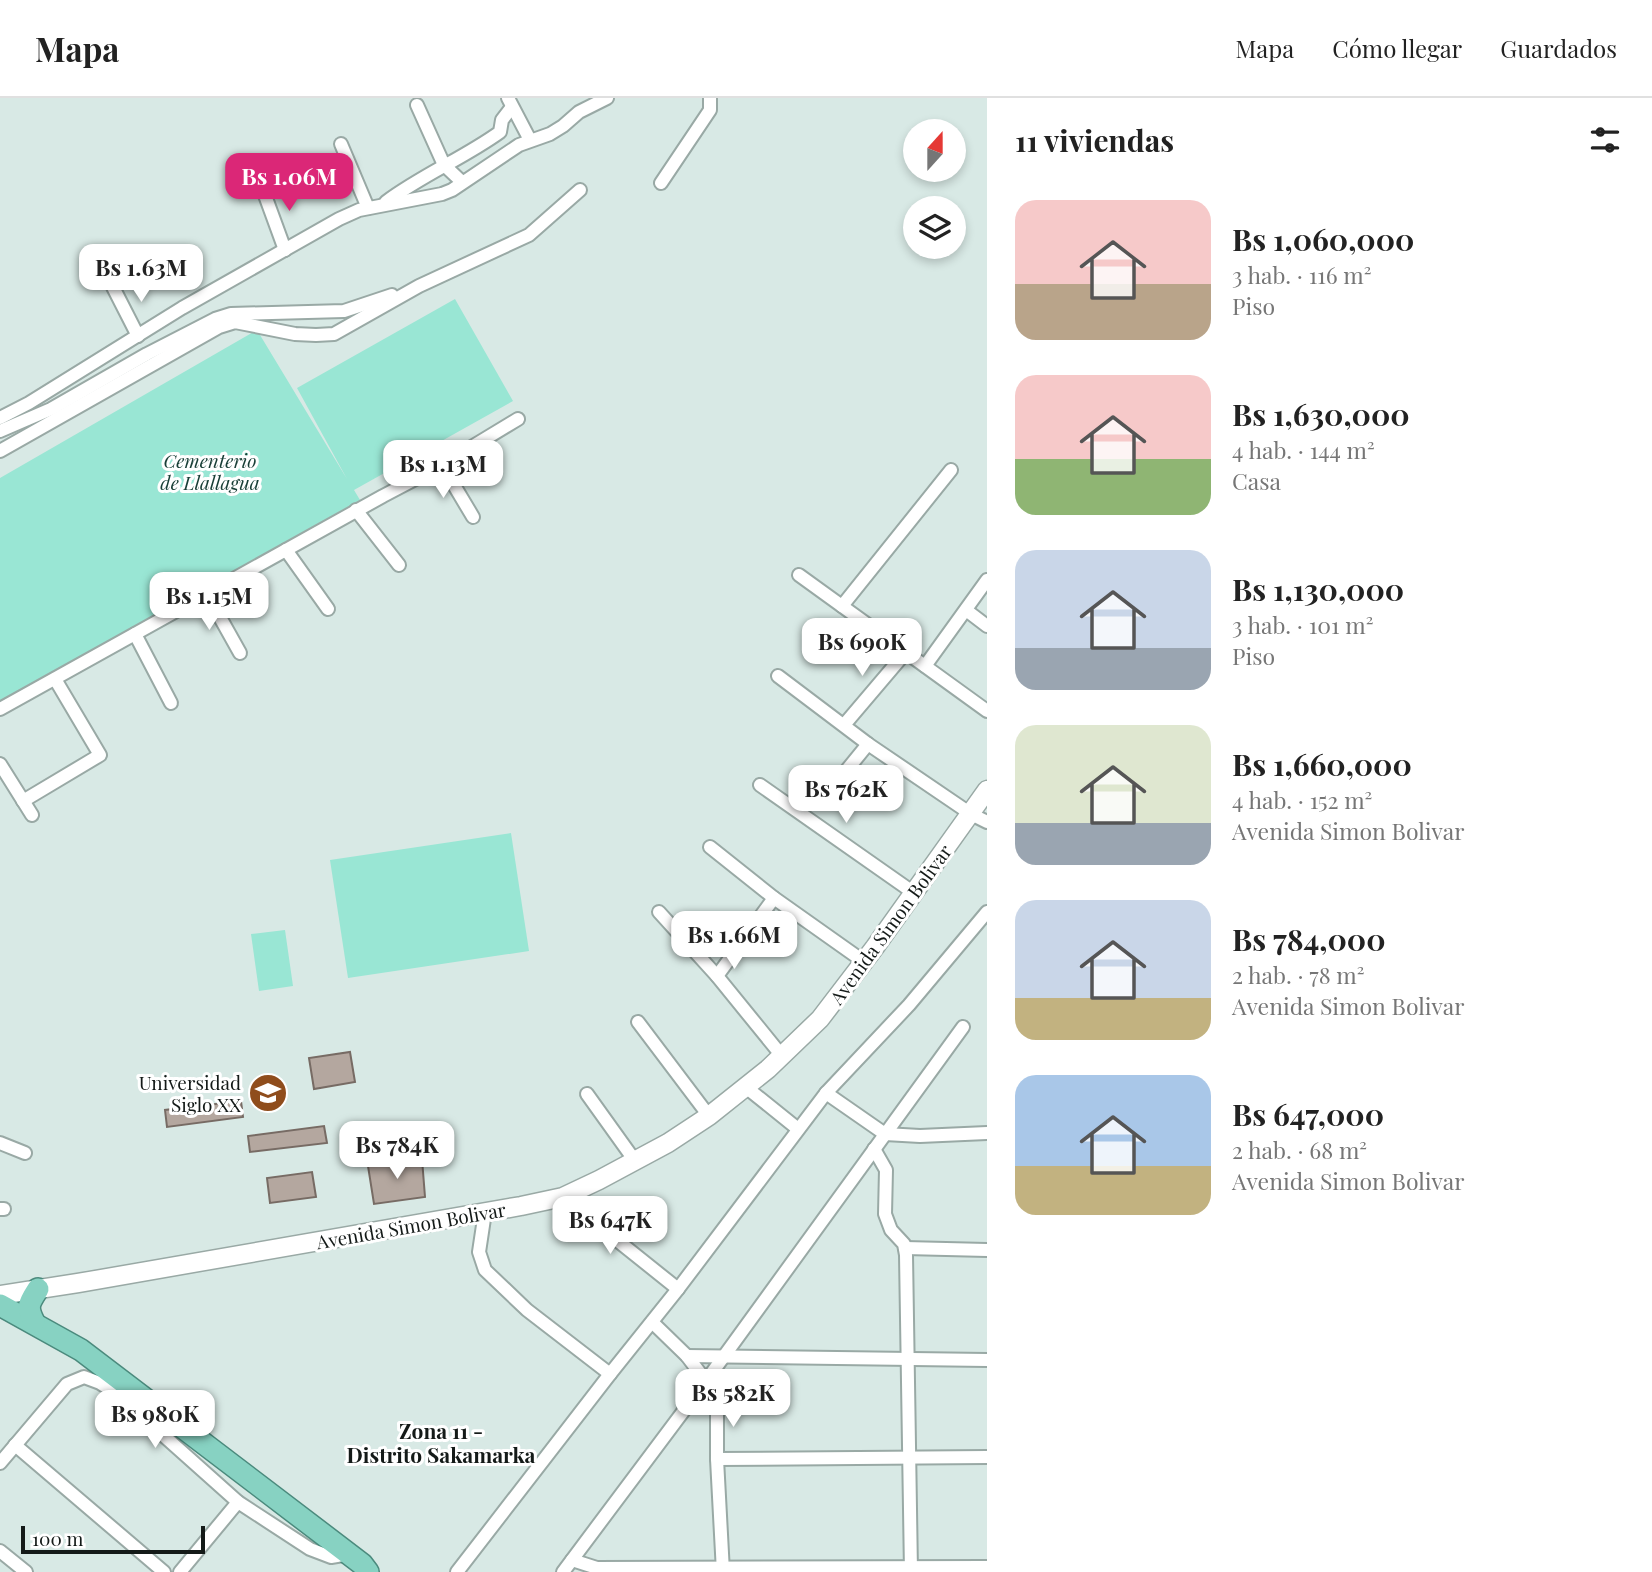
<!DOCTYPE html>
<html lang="es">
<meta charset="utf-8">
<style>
:root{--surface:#fff;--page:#f6f6f6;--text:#222;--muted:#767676;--line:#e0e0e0;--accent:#db2777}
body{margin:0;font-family:"Playfair Display",serif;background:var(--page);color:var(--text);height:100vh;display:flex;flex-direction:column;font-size:26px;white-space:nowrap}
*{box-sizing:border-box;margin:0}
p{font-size:23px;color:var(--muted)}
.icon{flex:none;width:38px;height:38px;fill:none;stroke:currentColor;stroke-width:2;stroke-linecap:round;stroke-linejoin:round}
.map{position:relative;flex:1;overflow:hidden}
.side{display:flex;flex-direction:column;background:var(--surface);width:665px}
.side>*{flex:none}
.needle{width:46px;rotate:21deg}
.fabs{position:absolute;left:903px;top:21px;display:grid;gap:14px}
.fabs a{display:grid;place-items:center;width:63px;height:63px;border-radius:50%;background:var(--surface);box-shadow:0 4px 10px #0003;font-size:35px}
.scale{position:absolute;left:21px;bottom:18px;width:184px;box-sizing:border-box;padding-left:7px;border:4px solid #141a18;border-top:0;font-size:19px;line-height:24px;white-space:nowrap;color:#141a18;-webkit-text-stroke:5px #fff;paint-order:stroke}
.price{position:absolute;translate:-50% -60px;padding:0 16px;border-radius:14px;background:#fff;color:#222;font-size:23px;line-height:46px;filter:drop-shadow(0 2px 4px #0008)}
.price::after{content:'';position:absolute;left:50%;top:42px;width:21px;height:16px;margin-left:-10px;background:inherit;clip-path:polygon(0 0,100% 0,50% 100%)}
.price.selected{background:var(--accent);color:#fff}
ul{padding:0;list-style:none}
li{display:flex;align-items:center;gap:21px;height:175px;padding:0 28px}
li span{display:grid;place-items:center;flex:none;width:196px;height:140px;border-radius:21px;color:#555}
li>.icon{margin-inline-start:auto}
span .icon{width:84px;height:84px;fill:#fffc;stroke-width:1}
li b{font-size:30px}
h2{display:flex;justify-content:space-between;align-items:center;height:84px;padding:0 28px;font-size:30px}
header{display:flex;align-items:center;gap:42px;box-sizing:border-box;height:98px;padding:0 35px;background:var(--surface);border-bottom:2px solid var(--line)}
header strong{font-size:33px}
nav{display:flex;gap:38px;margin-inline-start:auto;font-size:24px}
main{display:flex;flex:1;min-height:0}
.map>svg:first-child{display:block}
</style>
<header>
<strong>Mapa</strong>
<nav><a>Mapa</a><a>Cómo llegar</a><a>Guardados</a></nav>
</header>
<main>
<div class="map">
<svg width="987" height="1474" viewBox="0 0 987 1474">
<rect width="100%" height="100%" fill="#d8e9e5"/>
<g fill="#99e6d4">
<polygon points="455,201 513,303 354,392 360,402 0,604 0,380 257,232 347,381 297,290"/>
<polygon points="511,735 529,853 348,880 330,762"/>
<polygon points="285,832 293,888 259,893 251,836"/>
</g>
<g fill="#b4a79f" stroke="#776b64" stroke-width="2">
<polygon points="350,954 355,984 314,991 309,960"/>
<polygon points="241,1003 243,1019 167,1029 165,1012"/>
<polygon points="324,1028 327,1045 250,1054 248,1038"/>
<polygon points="422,1061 425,1099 374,1106 368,1068"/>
<polygon points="312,1074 316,1099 270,1105 267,1080"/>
</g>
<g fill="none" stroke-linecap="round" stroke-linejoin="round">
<defs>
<g id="minor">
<polyline points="508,0 530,42"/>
<polyline points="417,7 444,67 462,84"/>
<polyline points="341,46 368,110"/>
<polyline points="661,85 710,12 710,0"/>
<polyline points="262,89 285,152"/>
<path d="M386 104C422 77 464 60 500 34L502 22 512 9"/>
<polyline points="113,189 138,238"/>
<polyline points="0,320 29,305 182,210 339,121 359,112 442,96 452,92 519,47 550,36 563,28 579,14 607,0"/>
<polyline points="0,333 51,311 147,256 215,221 231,216 344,213 392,197"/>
<polyline points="0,353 219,229 235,224 295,236 316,237 334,236 419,188 529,137 580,92"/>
<polyline points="442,367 473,419"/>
<polyline points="356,412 399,467"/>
<polyline points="286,452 328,511"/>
<polyline points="799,477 987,613"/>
<polyline points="207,496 240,555"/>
<polyline points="842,508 951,372"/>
<polyline points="966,512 987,528"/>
<polyline points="135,536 171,605"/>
<polyline points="925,568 987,482"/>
<polyline points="778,578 868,646 971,716 987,724"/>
<polyline points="0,611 383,398 442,367 518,321"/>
<polyline points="844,627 906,554"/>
<polyline points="0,666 32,717"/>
<polyline points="760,687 914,795"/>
<polyline points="833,689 868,646"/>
<polyline points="23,703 100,657 55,581"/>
<polyline points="710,749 774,800 863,863"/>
<polyline points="659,814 717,878 782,958"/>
<polyline points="717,878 774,800"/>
<polyline points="638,924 709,1018"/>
<polyline points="747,990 798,1031"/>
<polyline points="826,995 885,1036 920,1038 987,1035"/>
<polyline points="587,996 635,1063"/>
<polyline points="0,1045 25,1055"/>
<polyline points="874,1051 886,1072 885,1116 891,1132 904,1146 906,1157 911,1474"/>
<polyline points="563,1099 678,1191"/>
<polyline points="0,1111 4,1111"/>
<polyline points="485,1114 479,1154 485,1172 527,1212 610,1276"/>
<polyline points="905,1150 987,1152"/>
<polyline points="652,1224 687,1258 706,1283 717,1313 717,1361 723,1474"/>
<polyline points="687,1258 987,1262"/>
<polyline points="15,1347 164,1474"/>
<polyline points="717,1361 987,1359"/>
<polyline points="0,1365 67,1286 84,1279 100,1285 117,1296 238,1404 310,1451 331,1459 349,1456"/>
<polyline points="0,1453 26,1474"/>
<polyline points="572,1462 597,1470 987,1469"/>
<polyline points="180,1474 238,1404"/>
<polyline points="457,1474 610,1276 678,1191 826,995 909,907 987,814"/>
<polyline points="563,1474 706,1283 963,929"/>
</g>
<polyline id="secondary" points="0,1197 78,1185 521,1108 563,1099 599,1082 668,1045 709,1018 768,971 820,921 875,849 987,692"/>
<g id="trunk">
<polyline points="0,1207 81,1252 362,1466 368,1474"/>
<path d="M34 1224C26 1208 29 1205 38 1191"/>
</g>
</defs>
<use href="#minor" stroke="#99a9a5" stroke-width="16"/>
<use href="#secondary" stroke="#99a9a5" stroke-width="21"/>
<use href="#trunk" stroke="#4b8a7d" stroke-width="24"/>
<use href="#minor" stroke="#fff" stroke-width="12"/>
<use href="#secondary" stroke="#fff" stroke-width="18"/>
<use href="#trunk" stroke="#87d2c2" stroke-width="21"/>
</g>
<defs>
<symbol id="university-disc" viewBox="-11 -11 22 22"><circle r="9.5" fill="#8f4d1c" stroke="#fff"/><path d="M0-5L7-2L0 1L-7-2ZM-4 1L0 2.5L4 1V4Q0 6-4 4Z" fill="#fff"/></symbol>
</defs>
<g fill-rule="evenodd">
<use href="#university-disc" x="246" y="973" width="44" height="44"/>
</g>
<g text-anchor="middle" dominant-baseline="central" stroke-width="6" stroke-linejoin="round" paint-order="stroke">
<g font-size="19" font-style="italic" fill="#183e36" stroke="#fff">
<text x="210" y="362">Cementerio<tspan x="210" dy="22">de Llallagua</tspan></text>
</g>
<g font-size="19" fill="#141a18" stroke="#fff">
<text transform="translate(890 826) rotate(-54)">Avenida Simon Bolivar</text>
<text transform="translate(411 1127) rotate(-10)">Avenida Simon Bolivar</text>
</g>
<g font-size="19" fill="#141a18" stroke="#fff" text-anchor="end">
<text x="241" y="984">Universidad<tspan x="241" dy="22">Siglo XX</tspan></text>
</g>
<g font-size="21" font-weight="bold" fill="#141a18" stroke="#fff">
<text x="441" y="1332">Zona 11 -<tspan x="441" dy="24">Distrito Sakamarka</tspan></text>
</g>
</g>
</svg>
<div class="fabs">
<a><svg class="needle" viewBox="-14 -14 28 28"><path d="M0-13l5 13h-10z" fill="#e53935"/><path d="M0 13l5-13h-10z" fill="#767676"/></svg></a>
<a><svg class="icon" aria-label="layers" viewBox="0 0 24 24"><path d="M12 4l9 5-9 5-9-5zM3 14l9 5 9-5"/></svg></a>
</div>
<div class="scale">100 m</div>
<b class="price selected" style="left:289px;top:115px">Bs 1.06M</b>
<b class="price" style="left:141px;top:206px">Bs 1.63M</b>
<b class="price" style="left:443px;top:402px">Bs 1.13M</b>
<b class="price" style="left:209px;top:534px">Bs 1.15M</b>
<b class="price" style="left:862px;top:580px">Bs 690K</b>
<b class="price" style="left:846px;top:727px">Bs 762K</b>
<b class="price" style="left:734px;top:873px">Bs 1.66M</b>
<b class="price" style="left:397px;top:1083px">Bs 784K</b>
<b class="price" style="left:610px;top:1158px">Bs 647K</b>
<b class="price" style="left:733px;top:1331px">Bs 582K</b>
<b class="price" style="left:155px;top:1352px">Bs 980K</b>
</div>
<section class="side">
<h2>11 viviendas<svg class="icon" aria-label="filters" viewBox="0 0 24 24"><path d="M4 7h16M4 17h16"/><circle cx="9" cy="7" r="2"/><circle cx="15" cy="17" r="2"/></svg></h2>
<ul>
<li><span style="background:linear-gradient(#f6c9c9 60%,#b9a48a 0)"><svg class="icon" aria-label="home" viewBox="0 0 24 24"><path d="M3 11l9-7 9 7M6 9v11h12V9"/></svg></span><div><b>Bs 1,060,000</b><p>3 hab. · 116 m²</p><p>Piso</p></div></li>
<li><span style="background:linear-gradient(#f6c9c9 60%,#8fb573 0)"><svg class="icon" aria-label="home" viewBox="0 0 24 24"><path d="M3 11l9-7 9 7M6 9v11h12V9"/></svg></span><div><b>Bs 1,630,000</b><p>4 hab. · 144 m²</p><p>Casa</p></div></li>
<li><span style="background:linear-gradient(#c9d6e8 70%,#9aa5b1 0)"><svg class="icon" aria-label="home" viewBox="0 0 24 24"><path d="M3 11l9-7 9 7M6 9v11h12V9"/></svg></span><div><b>Bs 1,130,000</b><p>3 hab. · 101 m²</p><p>Piso</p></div></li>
<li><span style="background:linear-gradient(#dfe7d0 70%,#9aa5b1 0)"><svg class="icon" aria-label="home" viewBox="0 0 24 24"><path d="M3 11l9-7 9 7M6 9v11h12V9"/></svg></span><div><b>Bs 1,660,000</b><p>4 hab. · 152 m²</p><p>Avenida Simon Bolivar</p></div></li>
<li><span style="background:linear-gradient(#c9d6e8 70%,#c2b280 0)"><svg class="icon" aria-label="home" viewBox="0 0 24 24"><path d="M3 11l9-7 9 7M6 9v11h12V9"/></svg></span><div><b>Bs 784,000</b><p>2 hab. · 78 m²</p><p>Avenida Simon Bolivar</p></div></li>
<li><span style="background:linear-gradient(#a9c7e8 65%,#c2b280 0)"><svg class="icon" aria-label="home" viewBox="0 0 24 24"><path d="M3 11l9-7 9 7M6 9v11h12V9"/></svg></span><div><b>Bs 647,000</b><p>2 hab. · 68 m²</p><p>Avenida Simon Bolivar</p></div></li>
</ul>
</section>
</main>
